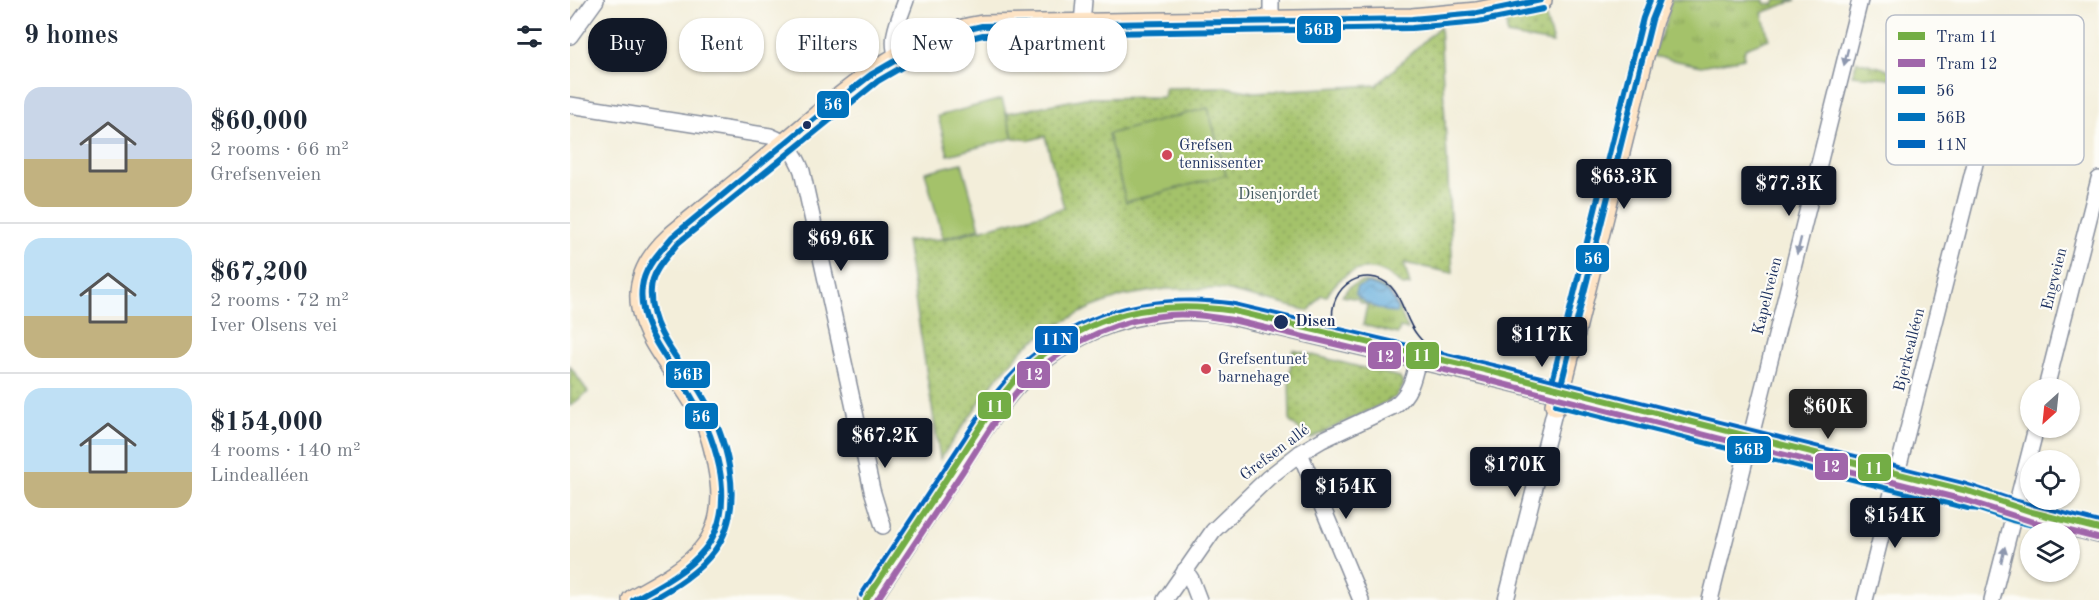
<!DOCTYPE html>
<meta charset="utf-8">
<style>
:root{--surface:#fff;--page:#f2f2f3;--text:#1f2937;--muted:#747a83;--line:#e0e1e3;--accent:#111827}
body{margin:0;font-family:"Old Standard TT",serif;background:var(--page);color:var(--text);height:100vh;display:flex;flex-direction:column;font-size:22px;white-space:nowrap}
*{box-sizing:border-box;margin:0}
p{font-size:20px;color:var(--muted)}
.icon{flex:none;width:33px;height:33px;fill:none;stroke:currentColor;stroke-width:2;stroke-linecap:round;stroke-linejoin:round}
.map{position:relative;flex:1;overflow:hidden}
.details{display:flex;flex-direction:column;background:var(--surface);width:570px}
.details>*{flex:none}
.guide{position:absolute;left:18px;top:18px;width:570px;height:54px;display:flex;gap:12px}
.needle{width:39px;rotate:207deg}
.controls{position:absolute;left:1450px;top:378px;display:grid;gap:12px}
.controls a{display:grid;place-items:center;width:60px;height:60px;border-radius:50%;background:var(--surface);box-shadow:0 2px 4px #0004;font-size:30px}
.price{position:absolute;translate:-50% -51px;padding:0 14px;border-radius:6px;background:var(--accent);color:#fff;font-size:20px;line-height:39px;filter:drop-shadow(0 2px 3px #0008)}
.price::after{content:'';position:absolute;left:50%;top:36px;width:18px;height:14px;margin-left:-9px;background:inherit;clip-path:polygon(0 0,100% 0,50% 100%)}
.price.active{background:#222;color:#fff}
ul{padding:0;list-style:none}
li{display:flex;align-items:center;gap:18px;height:150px;padding:0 24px}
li+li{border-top:2px solid var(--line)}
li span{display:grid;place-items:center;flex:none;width:168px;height:120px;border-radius:18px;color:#555}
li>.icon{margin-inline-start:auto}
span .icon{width:72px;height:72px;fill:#fffc;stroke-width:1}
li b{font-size:26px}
h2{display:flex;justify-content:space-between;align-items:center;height:72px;padding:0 24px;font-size:26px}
.tag{padding:0 21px;border-radius:24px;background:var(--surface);box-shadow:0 2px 4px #0004;font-size:21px;line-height:54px}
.tag.active{background:var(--accent);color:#fff}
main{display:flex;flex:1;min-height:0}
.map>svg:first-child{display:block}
</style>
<main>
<section class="details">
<h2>9 homes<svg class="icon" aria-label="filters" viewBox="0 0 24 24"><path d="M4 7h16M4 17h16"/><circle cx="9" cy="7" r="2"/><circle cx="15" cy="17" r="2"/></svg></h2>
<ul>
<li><span style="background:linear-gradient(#c9d6e8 60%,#c2b280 0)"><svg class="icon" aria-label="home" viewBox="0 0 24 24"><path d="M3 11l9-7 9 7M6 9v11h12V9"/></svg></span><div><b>$60,000</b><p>2 rooms · 66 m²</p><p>Grefsenveien</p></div></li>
<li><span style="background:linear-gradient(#bfe0f5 65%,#c2b280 0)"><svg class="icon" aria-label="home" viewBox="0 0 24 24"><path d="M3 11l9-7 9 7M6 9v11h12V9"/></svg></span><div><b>$67,200</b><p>2 rooms · 72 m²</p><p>Iver Olsens vei</p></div></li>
<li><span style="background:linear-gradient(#bfe0f5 70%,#c2b280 0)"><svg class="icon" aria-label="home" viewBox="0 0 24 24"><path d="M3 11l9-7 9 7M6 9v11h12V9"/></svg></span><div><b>$154,000</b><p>4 rooms · 140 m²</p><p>Lindealléen</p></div></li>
</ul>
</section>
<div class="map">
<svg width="1529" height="600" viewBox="0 0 1529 600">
<defs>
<pattern id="grass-tufts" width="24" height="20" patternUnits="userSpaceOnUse" patternTransform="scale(1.5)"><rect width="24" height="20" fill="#a4c26a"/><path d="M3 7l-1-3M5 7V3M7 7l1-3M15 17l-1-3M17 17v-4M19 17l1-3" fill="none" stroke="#859e5a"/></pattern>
<pattern id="park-dots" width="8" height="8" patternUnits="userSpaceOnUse" patternTransform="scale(1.5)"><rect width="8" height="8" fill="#a4c26a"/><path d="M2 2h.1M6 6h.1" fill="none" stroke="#859e5a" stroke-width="1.8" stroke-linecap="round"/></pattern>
<pattern id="water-waves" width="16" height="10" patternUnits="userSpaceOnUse" patternTransform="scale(1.5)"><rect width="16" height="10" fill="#65addc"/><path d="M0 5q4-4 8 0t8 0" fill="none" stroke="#528db6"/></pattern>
</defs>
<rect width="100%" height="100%" fill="#fdfcf7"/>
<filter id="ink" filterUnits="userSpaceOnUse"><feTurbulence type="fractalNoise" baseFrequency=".0167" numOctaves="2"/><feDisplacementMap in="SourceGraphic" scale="12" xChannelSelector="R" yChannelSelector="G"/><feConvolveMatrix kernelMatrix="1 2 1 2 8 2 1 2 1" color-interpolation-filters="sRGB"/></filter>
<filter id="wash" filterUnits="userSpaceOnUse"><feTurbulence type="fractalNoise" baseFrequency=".008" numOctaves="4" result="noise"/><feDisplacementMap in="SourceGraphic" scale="24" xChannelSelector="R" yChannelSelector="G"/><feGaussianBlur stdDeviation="1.35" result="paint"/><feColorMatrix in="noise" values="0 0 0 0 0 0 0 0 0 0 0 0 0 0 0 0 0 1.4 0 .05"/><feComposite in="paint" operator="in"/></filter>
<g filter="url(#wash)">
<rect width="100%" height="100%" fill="#f3eeda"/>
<g fill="url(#grass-tufts)" stroke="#607864" stroke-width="1.5">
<polygon points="1101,0 1194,0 1194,3 1204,5 1206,0 1226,0 1192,13 1199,39 1175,48 1174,58 1131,66 1083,56 1096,23"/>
<polygon points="1287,61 1414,96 1411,108 1319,78 1282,75"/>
<path d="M790 282C822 281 827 305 838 330L830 328 828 334 793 325 797 305 789 302 788 299 772 296 779 287Z"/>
</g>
<g fill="url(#park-dots)" stroke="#607864" stroke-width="1.5">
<polygon points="974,11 983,43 937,35 936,19"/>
<path d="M870 26 883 273 834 263 840 285 832 286C807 259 775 265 757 296L751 295 739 311 651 289H595L553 296 520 308 485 326 456 346 425 380 370 459 336 241 374 239 494 208 475 136 461 140 443 138 437 113 515 98 594 97 595 88 655 87 684 92 807 85Z"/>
<polygon points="723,350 829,377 834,385 826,397 740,439 720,422 719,379"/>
<polygon points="0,366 18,392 0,406"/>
</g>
<g fill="#a4c26a" stroke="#607864" stroke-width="1.5">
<polygon points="432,99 443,138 378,155 368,116"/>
<polygon points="638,108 656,175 556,202 538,134"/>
<polygon points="392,163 410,228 373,238 355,172"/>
</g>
<path fill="url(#water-waves)" stroke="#406e9d" stroke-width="1.5" d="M797 284C812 287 827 296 827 313 816 313 791 302 786 294L787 287Z"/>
</g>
<g filter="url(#ink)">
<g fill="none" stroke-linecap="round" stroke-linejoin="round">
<defs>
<g id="street">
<polyline points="701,0 701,21"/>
<polyline points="512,24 514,0"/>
<polyline points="0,36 26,0"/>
<path d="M327 56C319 38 330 18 336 0"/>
<path d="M0 105 200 136C218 143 225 153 232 171L302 490 313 526"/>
<polyline points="1476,388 1529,179"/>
<polyline points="730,453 791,600"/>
<polyline points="615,570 621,579 629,600"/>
<path d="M595 600 643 531 698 478 730 453 752 440 824 406C841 394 844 376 848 358"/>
<polyline points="936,600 986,405"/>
<polyline points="1140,600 1290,0"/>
<polyline points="1295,600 1419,108"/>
<polyline points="1422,600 1466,428"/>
</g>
<g id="secondary">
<polyline points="986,405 1082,20 1090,0"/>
<path d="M63 600C87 586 116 572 134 550 150 531 154 507 151 482 148 461 144 439 135 420 105 357 28 305 102 237 137 208 173 180 208 150 270 99 330 39 412 26L842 19 907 13 971 0"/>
<path d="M299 600C327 558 354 517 382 475 401 446 419 415 441 389 495 327 577 299 658 313L933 378 1394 494 1444 511 1529 532"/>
</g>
</defs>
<use href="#street" stroke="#878e9c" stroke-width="18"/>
<use href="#secondary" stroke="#878e9c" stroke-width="24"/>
<use href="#street" stroke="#fff" stroke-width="15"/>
<use href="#secondary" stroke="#fee4c5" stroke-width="21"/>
<g stroke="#1b2f5e" stroke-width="1.5">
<path d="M817 355C804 352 789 349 777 341 746 320 769 269 806 278 833 285 832 318 848 336 860 351 876 359 894 365"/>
<polyline points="1500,522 1520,523 1529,521"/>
</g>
<defs>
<g id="bus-1">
<polyline points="1090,0 1082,20 986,405 1398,508 1444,511"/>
<polyline points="1410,499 1444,511 1529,532"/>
<path d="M63 600C88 586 115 573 134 550 172 504 143 429 114 385 95 356 67 324 72 287 74 267 90 252 102 237L254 111 302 74 354 44 382 33 412 26 842 19 907 13 971 0"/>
</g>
<g id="bus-2">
<polyline points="1080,0 1073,18 980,390 982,397 987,401 1391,503 1442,520 1493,532"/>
<path d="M81 600C105 587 129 572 145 550 178 504 156 433 129 390 109 360 78 328 81 289 82 271 97 257 108 243L308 81 358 52 385 42 413 35 842 28 908 22 973 9"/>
</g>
<path id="bus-3" d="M292 595 418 404C479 323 560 292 660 304L935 369 1396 485 1447 502 1529 523"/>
</defs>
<use href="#bus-1" stroke="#fdfcf7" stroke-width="10"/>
<use href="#bus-2" stroke="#fdfcf7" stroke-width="10"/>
<use href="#bus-3" stroke="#fdfcf7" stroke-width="10"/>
<use href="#bus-1" stroke="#0072bc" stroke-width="6"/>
<use href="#bus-2" stroke="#0072bc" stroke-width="6"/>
<use href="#bus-3" stroke="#0065bd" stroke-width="6"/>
<defs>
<path id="tram-1" d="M296 600C325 556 355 512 384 467 406 435 431 390 460 365 522 312 585 300 664 311L911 369 1401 492 1462 512 1529 529"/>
<path id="tram-2" d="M307 600C336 557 364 514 393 471 414 439 438 396 466 372 503 340 550 319 599 315 620 313 642 317 662 320L909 378 1398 501 1460 521 1527 538"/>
</defs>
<use href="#tram-1" stroke="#fdfcf7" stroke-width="10"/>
<use href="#tram-2" stroke="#fdfcf7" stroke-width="10"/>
<use href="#tram-1" stroke="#73ad45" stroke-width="6"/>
<use href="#tram-2" stroke="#a066aa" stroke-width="6"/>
</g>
<defs><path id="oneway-solid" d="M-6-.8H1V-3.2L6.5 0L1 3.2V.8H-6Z" transform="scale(1.5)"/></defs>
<g fill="#8d97ae">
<use href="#oneway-solid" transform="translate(1276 57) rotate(104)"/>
<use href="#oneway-solid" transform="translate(1229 246) rotate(104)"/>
<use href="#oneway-solid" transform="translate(1433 555) rotate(-77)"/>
</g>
</g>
<g fill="#1b2f5e" stroke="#fdfcf7" stroke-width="2">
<circle cx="237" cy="125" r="5"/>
<circle cx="711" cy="322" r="8"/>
</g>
<g fill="#d1495b" stroke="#fdfcf7" stroke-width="2">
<circle cx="597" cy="155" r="6"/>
<circle cx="636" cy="369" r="6"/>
</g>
<g text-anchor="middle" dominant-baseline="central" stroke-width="4.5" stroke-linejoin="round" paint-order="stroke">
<g font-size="16" fill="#1b2f5e" stroke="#fdfcf7" text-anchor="start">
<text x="609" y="146">Grefsen<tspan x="609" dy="18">tennissenter</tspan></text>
<text x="648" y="360">Grefsentunet<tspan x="648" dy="18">barnehage</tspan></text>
</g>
<g font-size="16" fill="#445b62" stroke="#fdfcf7">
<text x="708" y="195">Disenjordet</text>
</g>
<g font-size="16" fill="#1b2f5e" stroke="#fdfcf7">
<text transform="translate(1485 279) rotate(-76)">Engveien</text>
<text transform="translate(1198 296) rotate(-76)">Kapellveien</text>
<text transform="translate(1340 350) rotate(-76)">Bjerkealléen</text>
<text transform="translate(705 453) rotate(-37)">Grefsen allé</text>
</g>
<g font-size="16" font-weight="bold" fill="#1b2f5e" stroke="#fdfcf7" text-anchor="start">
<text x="725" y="322">Disen</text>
</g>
</g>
<rect x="1316" y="15" width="198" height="150" rx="9" fill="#fdfcf7" stroke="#b9bec9" stroke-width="1.5"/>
<rect x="1328" y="32" width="27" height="8" fill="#73ad45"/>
<rect x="1328" y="59" width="27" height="8" fill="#a066aa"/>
<rect x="1328" y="86" width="27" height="8" fill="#0072bc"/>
<rect x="1328" y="113" width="27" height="8" fill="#0072bc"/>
<rect x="1328" y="140" width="27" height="8" fill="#0065bd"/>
<g font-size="16" fill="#1b2f5e">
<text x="1366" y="42">Tram 11</text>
<text x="1366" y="69">Tram 12</text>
<text x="1366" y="96">56</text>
<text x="1366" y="123">56B</text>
<text x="1366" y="150">11N</text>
</g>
<g stroke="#fdfcf7" stroke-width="2">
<rect x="726" y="15" width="46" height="29" rx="6" fill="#0072bc"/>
<rect x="246" y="90" width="34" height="29" rx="6" fill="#0072bc"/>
<rect x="1005" y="244" width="35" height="29" rx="6" fill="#0072bc"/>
<rect x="464" y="325" width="45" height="29" rx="6" fill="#0065bd"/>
<rect x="835" y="341" width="35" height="29" rx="6" fill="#73ad45"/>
<rect x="797" y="341" width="35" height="29" rx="6" fill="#a066aa"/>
<rect x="95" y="360" width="46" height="29" rx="6" fill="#0072bc"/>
<rect x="446" y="360" width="35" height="29" rx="6" fill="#a066aa"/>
<rect x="407" y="391" width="35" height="29" rx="6" fill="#73ad45"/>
<rect x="114" y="402" width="35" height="28" rx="6" fill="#0072bc"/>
<rect x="1156" y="435" width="46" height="29" rx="6" fill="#0072bc"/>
<rect x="1244" y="452" width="35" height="29" rx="6" fill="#a066aa"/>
<rect x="1287" y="453" width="35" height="29" rx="6" fill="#73ad45"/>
</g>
<g font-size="16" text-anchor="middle" font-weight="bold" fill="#fff">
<text x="749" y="35">56B</text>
<text x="263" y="110">56</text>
<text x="1023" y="264">56</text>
<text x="487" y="345">11N</text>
<text x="852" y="361">11</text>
<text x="815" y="362">12</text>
<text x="118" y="380">56B</text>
<text x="464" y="380">12</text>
<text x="425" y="412">11</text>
<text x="131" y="422">56</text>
<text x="1179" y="455">56B</text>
<text x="1261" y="472">12</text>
<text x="1304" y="474">11</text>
</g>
</svg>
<div class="controls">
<a><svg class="needle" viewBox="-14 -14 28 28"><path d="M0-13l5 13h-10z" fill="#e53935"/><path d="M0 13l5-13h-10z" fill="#747a83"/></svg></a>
<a><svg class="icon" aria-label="locate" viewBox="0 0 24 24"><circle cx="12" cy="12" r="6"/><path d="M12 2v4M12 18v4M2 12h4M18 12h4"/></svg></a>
<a><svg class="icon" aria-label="layers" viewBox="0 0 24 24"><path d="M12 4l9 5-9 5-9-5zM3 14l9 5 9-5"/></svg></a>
</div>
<b class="price" style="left:1054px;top:210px">$63.3K</b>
<b class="price" style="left:1219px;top:217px">$77.3K</b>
<b class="price" style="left:271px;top:272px">$69.6K</b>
<b class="price" style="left:972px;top:368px">$117K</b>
<b class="price active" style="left:1258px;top:440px">$60K</b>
<b class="price" style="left:315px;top:469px">$67.2K</b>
<b class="price" style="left:945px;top:498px">$170K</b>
<b class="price" style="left:776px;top:520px">$154K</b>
<b class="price" style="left:1325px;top:549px">$154K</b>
<div class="guide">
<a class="tag active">Buy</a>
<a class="tag">Rent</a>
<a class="tag">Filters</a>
<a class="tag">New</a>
<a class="tag">Apartment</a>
</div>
</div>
</main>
